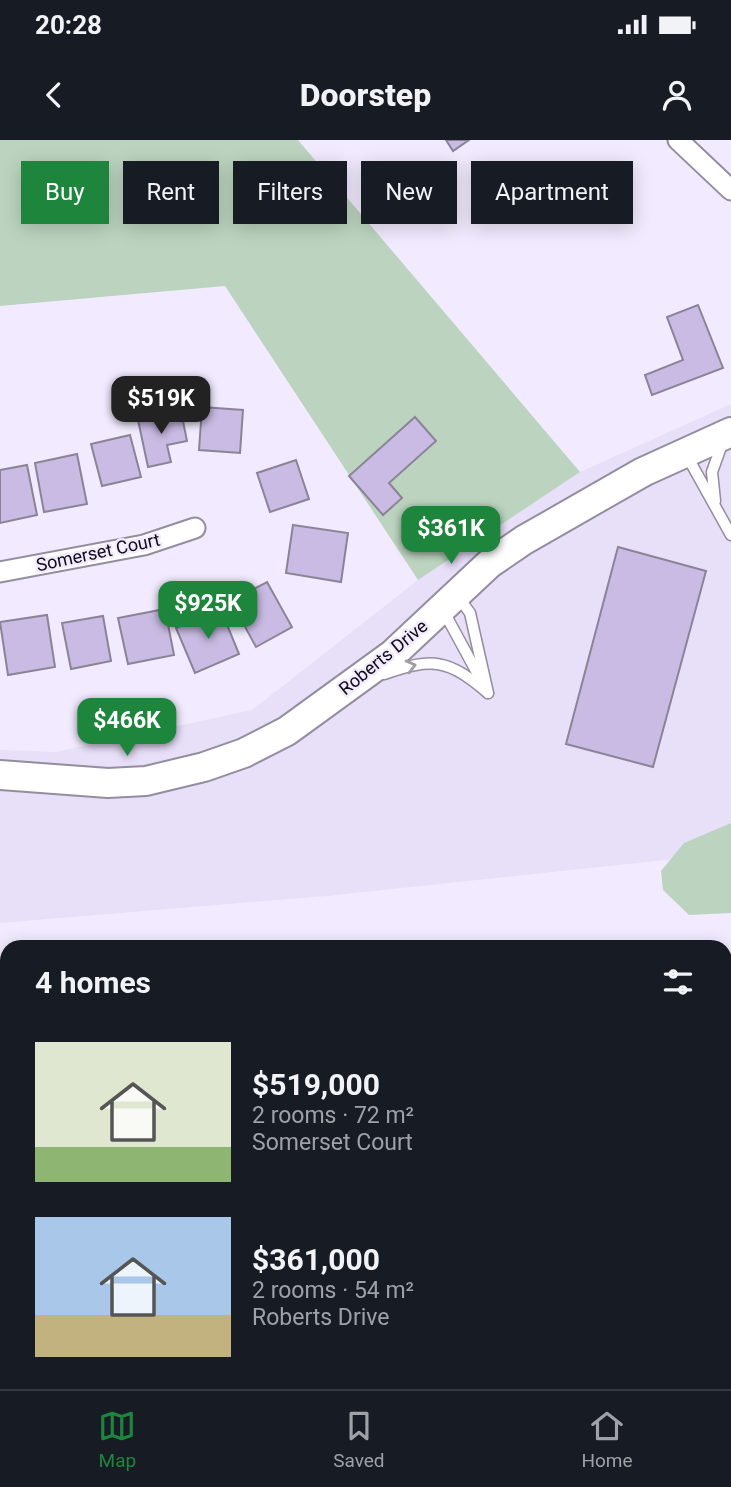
<!DOCTYPE html>
<meta charset="utf-8">
<style>
:root{--surface:#171b24;--page:#242831;--text:#f1f3f6;--muted:#9ea1a6;--line:#363941;--accent:#1d863c}
body{margin:0;font-family:Roboto,sans-serif;background:var(--page);color:var(--text);height:100vh;display:flex;flex-direction:column;font-size:26px;white-space:nowrap}
*{box-sizing:border-box;margin:0}
p{font-size:23px;color:var(--muted)}
.icon{flex:none;width:38px;height:38px;fill:none;stroke:currentColor;stroke-width:2;stroke-linecap:round;stroke-linejoin:round}
.map{position:relative;flex:1;overflow:hidden}
.panel{position:absolute;left:0px;top:800px;width:732px;height:450px;display:flex;flex-direction:column;background:var(--surface);border-radius:21px 21px 0 0;box-shadow:0 4px 18px #0003}
.panel>*{flex:none}
.hud{position:absolute;left:21px;top:21px;width:690px;height:63px;display:flex;gap:14px}
.price{position:absolute;translate:-50% -60px;padding:0 16px;border-radius:14px;background:var(--accent);color:#fff;font-size:23px;line-height:46px;filter:drop-shadow(0 2px 4px #0008)}
.price::after{content:'';position:absolute;left:50%;top:42px;width:21px;height:16px;margin-left:-10px;background:inherit;clip-path:polygon(0 0,100% 0,50% 100%)}
.price.on{background:#222;color:#fff}
ul{padding:0;list-style:none}
li{display:flex;align-items:center;gap:21px;height:175px;padding:0 35px}
li span{display:grid;place-items:center;flex:none;width:196px;height:140px;border-radius:0px;color:#555}
li>.icon{margin-inline-start:auto}
span .icon{width:84px;height:84px;fill:#fffc;stroke-width:1}
li b{font-size:30px}
h2{display:flex;justify-content:space-between;align-items:center;height:84px;padding:0 35px;font-size:30px}
.tag{padding:0 24px;border-radius:0px;background:var(--surface);box-shadow:0 4px 18px #0003;font-size:24px;line-height:63px}
.tag.on{background:var(--accent);color:#fff}
.status{display:flex;justify-content:space-between;align-items:center;height:49px;padding:0 35px;background:var(--surface);direction:ltr}
.status svg{height:19px;fill:currentColor}
header{display:flex;justify-content:space-between;align-items:center;height:91px;padding:0 35px;background:var(--surface);font-size:32px;font-weight:800}
.tab-bar{display:flex;justify-content:space-around;align-items:center;height:98px;border-top:2px solid var(--line);background:var(--surface);font-size:19px;color:var(--muted)}
.tab-bar a{display:grid;justify-items:center;gap:4px}
.tab-bar .on{color:var(--accent)}
.map>svg:first-child{display:block}
</style>
<div class="status"><b>20:28</b><svg viewBox="0 0 49 12"><path d="M0 12V9h3v3zM5 12V6h3v6zM10 12V3h3v9zM15 12V0h3v12zM26 1h20v11H26zM47 4h2v5h-2z"/></svg></div>
<header><svg class="icon" aria-label="back" viewBox="0 0 24 24"><path d="M15 5l-7 7 7 7"/></svg>Doorstep<svg class="icon" aria-label="person" viewBox="0 0 24 24"><circle cx="12" cy="8" r="4"/><path d="M4 21q1-7 8-7t8 7"/></svg></header>
<div class="map">
<svg width="731" height="1249" viewBox="0 0 731 1249">
<rect width="100%" height="100%" fill="#f2ebff"/>
<g fill="#e8dff9">
<polygon points="731,264 731,713 327,756 0,783 0,610 56,612 252,570 418,440 580,332"/>
<polygon points="0,1195 7,1196 7,1242 209,1242 214,1249 0,1249"/>
</g>
<g fill="#bcd4bf">
<polygon points="0,0 298,0 580,332 418,440 225,146 0,166"/>
<polygon points="731,683 731,773 689,775 663,750 661,731 684,703"/>
<polygon points="731,927 731,1095 725,1100 724,928"/>
</g>
<g fill="#c9bbe3" stroke="#8a8496" stroke-width="2">
<polygon points="446,0 469,0 453,11"/>
<polygon points="698,165 723,228 652,255 645,235 683,220 667,177"/>
<polygon points="202,267 243,270 240,313 199,310"/>
<polygon points="181,271 187,301 167,305 171,322 148,327 138,280"/>
<polygon points="415,277 436,301 389,343 402,358 383,375 349,336"/>
<polygon points="130,295 141,337 102,346 91,304"/>
<polygon points="77,314 87,364 44,372 35,323"/>
<polygon points="296,320 309,359 270,372 257,333"/>
<polygon points="27,325 37,375 0,383 0,330"/>
<polygon points="293,385 348,393 341,442 286,433"/>
<polygon points="618,407 706,431 653,627 566,604"/>
<polygon points="267,442 292,487 256,507 231,461"/>
<polygon points="165,469 174,515 128,524 118,478"/>
<polygon points="221,470 239,514 195,533 176,488"/>
<polygon points="47,475 55,527 8,535 0,482"/>
<polygon points="103,476 111,521 71,529 62,483"/>
</g>
<g fill="none" stroke-linecap="round" stroke-linejoin="round">
<defs>
<g id="lane">
<polyline points="687,316 731,395"/>
<polyline points="715,361 712,332 722,304"/>
<polyline points="459,458 470,473 488,553"/>
<polyline points="443,470 481,540"/>
<path d="M384 534C433 517 448 519 488 553"/>
</g>
<g id="street">
<polyline points="678,0 731,50"/>
<polyline points="0,432 144,405 195,388"/>
</g>
<g id="secondary">
<polyline points="0,635 108,643 146,641 204,627 244,613 287,591 393,514 489,424 524,400 643,332 731,292"/>
<polyline points="0,1222 7,1223"/>
<polyline points="194,1242 199,1249"/>
<polyline points="232,1242 237,1249"/>
<polyline points="0,1248 7,1249"/>
</g>
<g id="highway">
<polyline points="724,836 731,835"/>
<polyline points="724,895 731,894"/>
<polyline points="0,1011 7,1022"/>
<polyline points="724,1116 731,1111"/>
<polyline points="0,1186 7,1182"/>
<polyline points="291,1242 354,1249"/>
<polyline points="428,1249 448,1242"/>
<polyline points="536,1249 550,1242"/>
</g>
</defs>
<use href="#lane" stroke="#938d9e" stroke-width="13"/>
<use href="#street" stroke="#938d9e" stroke-width="23"/>
<use href="#secondary" stroke="#938d9e" stroke-width="32"/>
<use href="#highway" stroke="#fff" stroke-width="40"/>
<use href="#lane" stroke="#fff" stroke-width="10"/>
<use href="#street" stroke="#fff" stroke-width="19"/>
<use href="#secondary" stroke="#fff" stroke-width="28"/>
<use href="#highway" stroke="#bd9fee" stroke-width="37"/>
<defs>
<g id="secondary-bridge">
<polyline points="0,913 7,925"/>
<polyline points="0,971 7,982"/>
</g>
</defs>
<use href="#secondary-bridge" stroke="#938d9e" stroke-width="32" stroke-linecap="butt"/>
<use href="#secondary-bridge" stroke="#fff" stroke-width="28"/>
</g>
<defs><path id="oneway-chevron" d="M-2-3.5L2.5 0L-2 3.5" fill="none" stroke-width="1.6" stroke-linecap="round" stroke-linejoin="round" transform="scale(1.75)"/></defs>
<use stroke="#9f9ea0" href="#oneway-chevron" transform="translate(411 526) rotate(-14)"/>
<g text-anchor="middle" dominant-baseline="central" stroke-width="5" stroke-linejoin="round" paint-order="stroke">
<g font-size="18" fill="#0e0c12" stroke="#f2ebff">
<text transform="translate(98 412) rotate(-12)">Somerset Court</text>
<text transform="translate(383 517) rotate(-39)">Roberts Drive</text>
</g>
</g>
</svg>
<b class="price on" style="left:161px;top:296px">$519K</b>
<b class="price" style="left:451px;top:426px">$361K</b>
<b class="price" style="left:208px;top:501px">$925K</b>
<b class="price" style="left:127px;top:618px">$466K</b>
<div class="hud">
<a class="tag on">Buy</a>
<a class="tag">Rent</a>
<a class="tag">Filters</a>
<a class="tag">New</a>
<a class="tag">Apartment</a>
</div>
<section class="panel">
<h2>4 homes<svg class="icon" aria-label="filters" viewBox="0 0 24 24"><path d="M4 7h16M4 17h16"/><circle cx="9" cy="7" r="2"/><circle cx="15" cy="17" r="2"/></svg></h2>
<ul>
<li><span style="background:linear-gradient(#dfe7d0 75%,#8fb573 0)"><svg class="icon" aria-label="home" viewBox="0 0 24 24"><path d="M3 11l9-7 9 7M6 9v11h12V9"/></svg></span><div><b>$519,000</b><p>2 rooms · 72 m²</p><p>Somerset Court</p></div></li>
<li><span style="background:linear-gradient(#a9c7e8 70%,#c2b280 0)"><svg class="icon" aria-label="home" viewBox="0 0 24 24"><path d="M3 11l9-7 9 7M6 9v11h12V9"/></svg></span><div><b>$361,000</b><p>2 rooms · 54 m²</p><p>Roberts Drive</p></div></li>
</ul>
</section>
</div>
<nav class="tab-bar">
<a class="on"><svg class="icon" aria-label="map" viewBox="0 0 24 24"><path d="M3 6l6-2 6 2 6-2v14l-6 2-6-2-6 2zM9 4v14M15 6v14"/></svg>Map</a>
<a><svg class="icon" aria-label="saved" viewBox="0 0 24 24"><path d="M7 4h10v16l-5-4-5 4z"/></svg>Saved</a>
<a><svg class="icon" aria-label="home" viewBox="0 0 24 24"><path d="M3 11l9-7 9 7M6 9v11h12V9"/></svg>Home</a>
</nav>
